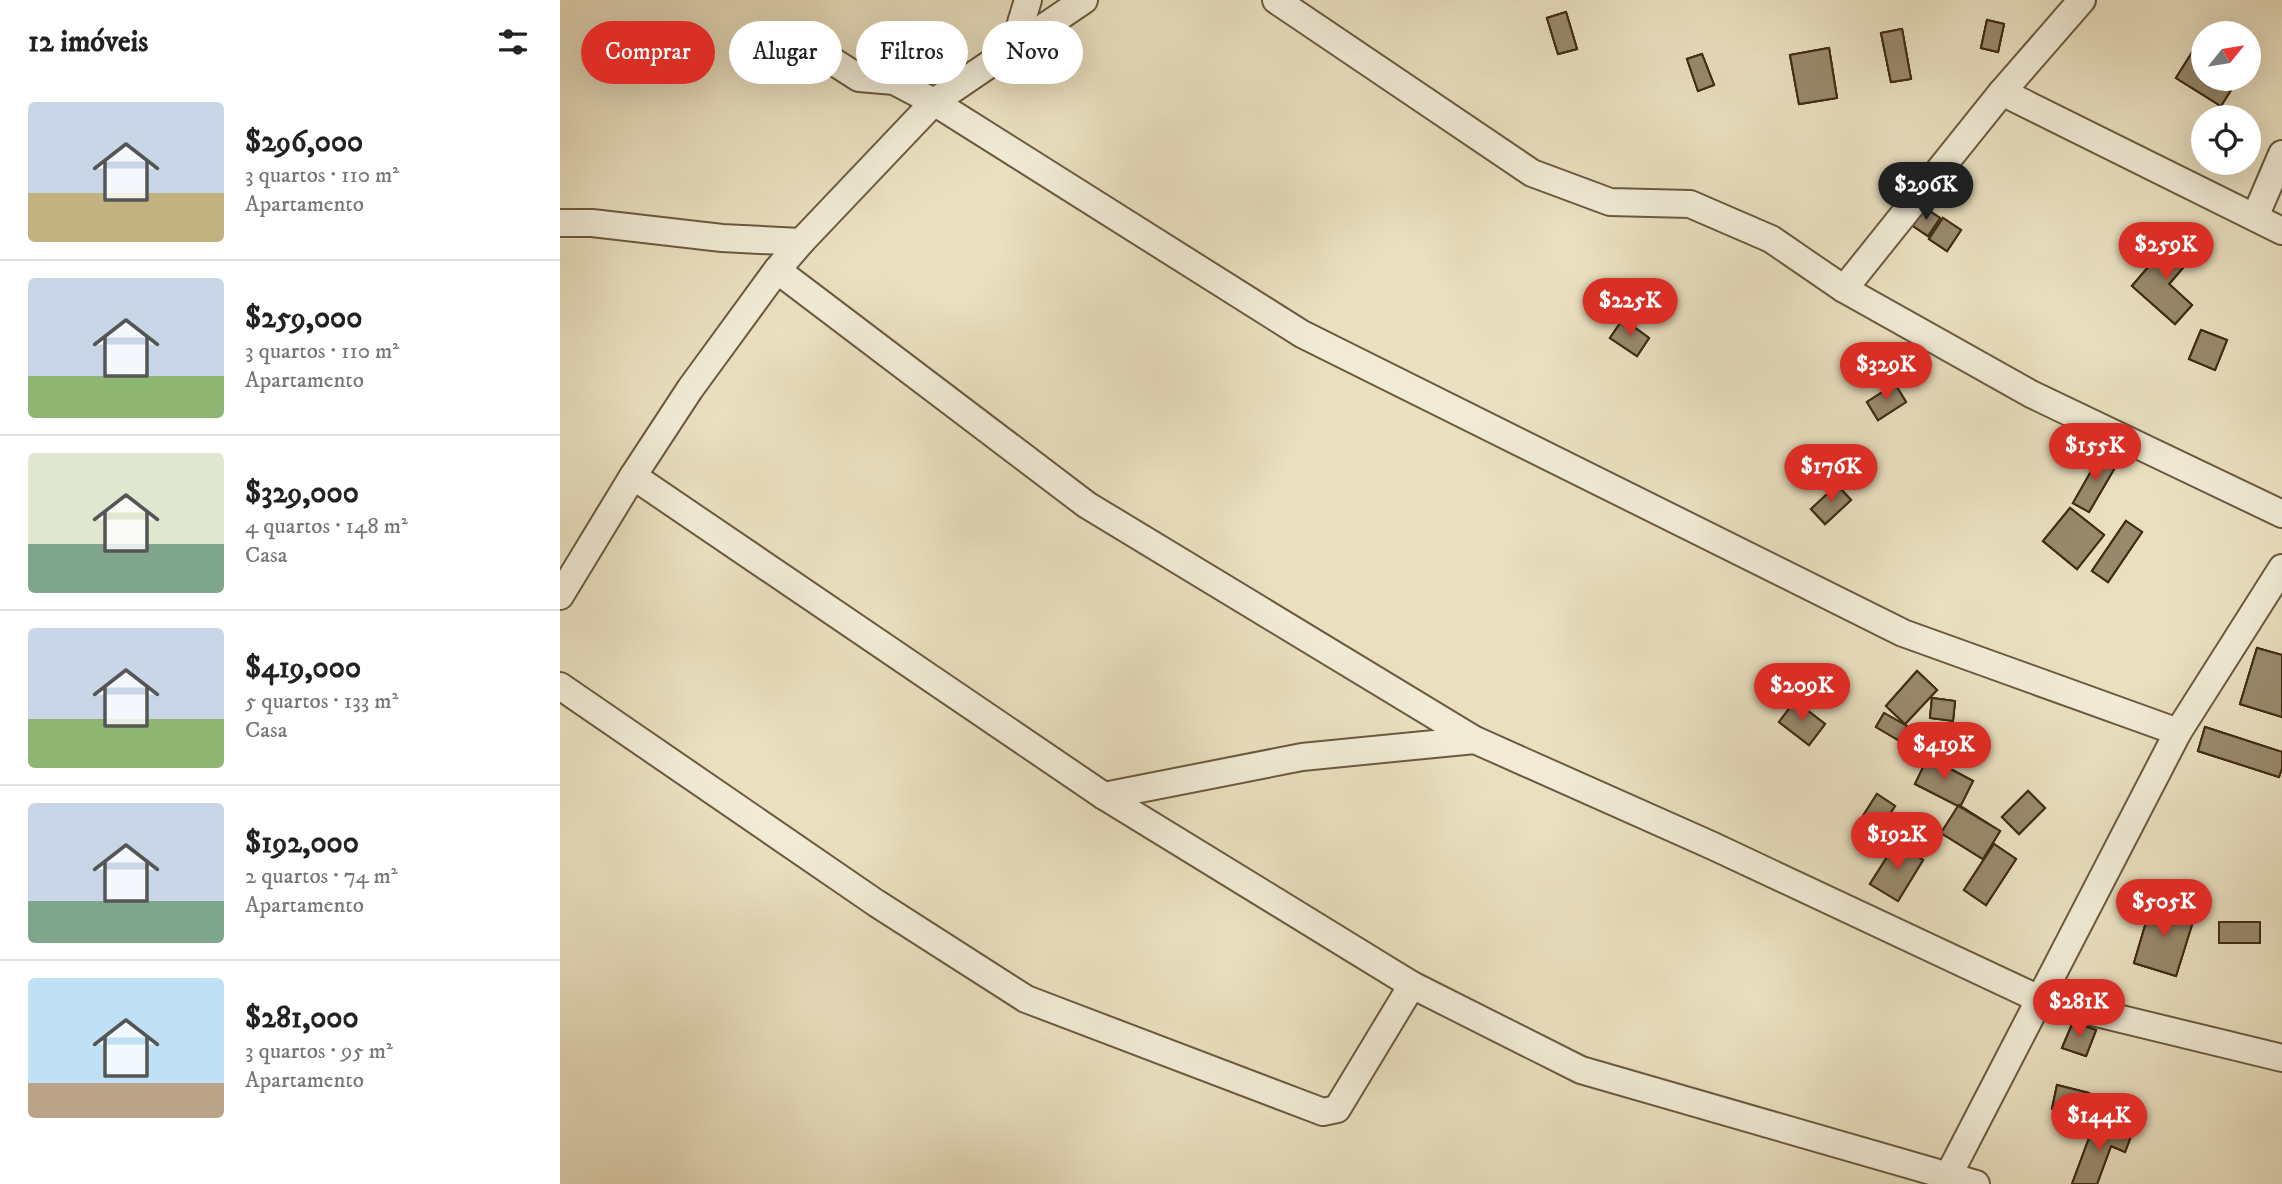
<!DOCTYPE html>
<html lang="pt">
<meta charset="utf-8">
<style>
:root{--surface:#fff;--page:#f6f6f6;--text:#222;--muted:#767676;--line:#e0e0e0;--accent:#d93025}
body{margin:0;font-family:"IM FELL DW Pica",serif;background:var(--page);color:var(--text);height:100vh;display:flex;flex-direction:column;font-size:26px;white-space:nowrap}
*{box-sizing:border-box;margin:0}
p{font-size:23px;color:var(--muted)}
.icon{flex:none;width:38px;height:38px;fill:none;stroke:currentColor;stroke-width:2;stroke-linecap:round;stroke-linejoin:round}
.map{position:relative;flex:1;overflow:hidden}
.side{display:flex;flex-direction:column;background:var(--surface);width:560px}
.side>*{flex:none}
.hud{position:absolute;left:21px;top:21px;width:665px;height:63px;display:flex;gap:14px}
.needle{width:46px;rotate:60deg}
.controls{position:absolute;left:1631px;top:21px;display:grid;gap:14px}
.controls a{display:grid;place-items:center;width:70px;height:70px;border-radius:50%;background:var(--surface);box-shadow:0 7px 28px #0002;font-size:35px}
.price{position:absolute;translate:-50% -60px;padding:0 16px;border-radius:24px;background:var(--accent);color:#fff;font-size:23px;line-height:46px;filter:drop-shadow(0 2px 4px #0008)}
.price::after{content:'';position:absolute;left:50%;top:42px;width:21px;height:16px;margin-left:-10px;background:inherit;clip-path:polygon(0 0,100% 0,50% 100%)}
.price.selected{background:#222;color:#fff}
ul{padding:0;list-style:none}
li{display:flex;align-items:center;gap:21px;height:175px;padding:0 28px}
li+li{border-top:2px solid var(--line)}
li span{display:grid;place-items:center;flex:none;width:196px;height:140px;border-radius:7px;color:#555}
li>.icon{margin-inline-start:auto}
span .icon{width:84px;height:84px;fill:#fffc;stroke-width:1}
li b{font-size:30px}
h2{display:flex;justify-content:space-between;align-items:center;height:84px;padding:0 28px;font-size:30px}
.chip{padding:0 24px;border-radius:32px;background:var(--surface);box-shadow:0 7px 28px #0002;font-size:24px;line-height:63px}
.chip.selected{background:var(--accent);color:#fff}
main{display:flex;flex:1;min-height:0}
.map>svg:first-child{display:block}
</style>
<main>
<section class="side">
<h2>12 imóveis<svg class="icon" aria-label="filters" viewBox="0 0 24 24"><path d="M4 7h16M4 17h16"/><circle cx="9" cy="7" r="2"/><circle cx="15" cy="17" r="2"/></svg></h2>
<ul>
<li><span style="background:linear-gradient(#c9d6e8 65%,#c2b280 0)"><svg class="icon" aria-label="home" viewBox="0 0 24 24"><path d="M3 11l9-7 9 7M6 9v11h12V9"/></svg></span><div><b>$296,000</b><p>3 quartos · 110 m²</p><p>Apartamento</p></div></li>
<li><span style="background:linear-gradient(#c9d6e8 70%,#8fb573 0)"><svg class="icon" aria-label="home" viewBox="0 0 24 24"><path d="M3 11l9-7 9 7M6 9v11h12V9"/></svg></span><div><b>$259,000</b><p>3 quartos · 110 m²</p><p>Apartamento</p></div></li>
<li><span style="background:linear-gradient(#dfe7d0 65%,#7fa58c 0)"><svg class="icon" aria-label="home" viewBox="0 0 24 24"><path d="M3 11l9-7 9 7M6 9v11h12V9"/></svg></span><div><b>$329,000</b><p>4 quartos · 148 m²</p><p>Casa</p></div></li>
<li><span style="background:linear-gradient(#c9d6e8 65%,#8fb573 0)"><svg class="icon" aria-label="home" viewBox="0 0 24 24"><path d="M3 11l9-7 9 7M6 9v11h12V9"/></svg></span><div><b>$419,000</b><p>5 quartos · 133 m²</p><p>Casa</p></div></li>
<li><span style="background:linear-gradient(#c9d6e8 70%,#7fa58c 0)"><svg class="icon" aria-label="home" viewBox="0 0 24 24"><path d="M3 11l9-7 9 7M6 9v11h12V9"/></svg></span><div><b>$192,000</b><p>2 quartos · 74 m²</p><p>Apartamento</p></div></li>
<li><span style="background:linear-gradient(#bfe0f5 75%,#b9a48a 0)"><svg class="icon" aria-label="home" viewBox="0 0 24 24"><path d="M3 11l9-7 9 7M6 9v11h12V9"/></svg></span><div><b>$281,000</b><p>3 quartos · 95 m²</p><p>Apartamento</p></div></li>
</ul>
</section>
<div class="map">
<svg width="1722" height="1184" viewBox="0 0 1722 1184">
<rect width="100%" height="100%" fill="#eae0c0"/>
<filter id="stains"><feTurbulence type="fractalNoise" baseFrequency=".00286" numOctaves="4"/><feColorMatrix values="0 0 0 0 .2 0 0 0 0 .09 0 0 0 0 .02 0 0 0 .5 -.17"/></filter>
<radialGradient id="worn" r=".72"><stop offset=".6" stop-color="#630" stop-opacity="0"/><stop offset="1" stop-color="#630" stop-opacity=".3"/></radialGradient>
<g fill="#998a6d" stroke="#412d14" stroke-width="2">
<polygon points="1006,12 1017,49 998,54 987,18"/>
<polygon points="1006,12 1017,49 998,54 987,18"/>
<polygon points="1006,12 1017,49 998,54 987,18"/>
<polygon points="1427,20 1444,24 1438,52 1421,48"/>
<polygon points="1427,20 1444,24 1438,52 1421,48"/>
<polygon points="1427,20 1444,24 1438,52 1421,48"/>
<polygon points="1342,29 1351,79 1331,82 1321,33"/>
<polygon points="1342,29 1351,79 1331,82 1321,33"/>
<polygon points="1342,29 1351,79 1331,82 1321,33"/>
<polygon points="1643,35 1643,79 1670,79 1676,82 1661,106 1616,78"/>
<polygon points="1643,35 1643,79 1670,79 1676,82 1661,106 1616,78"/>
<polygon points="1643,35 1643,79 1670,79 1676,82 1661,106 1616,78"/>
<polygon points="1269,48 1277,98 1239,104 1230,55"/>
<polygon points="1269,48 1277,98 1239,104 1230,55"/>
<polygon points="1269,48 1277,98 1239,104 1230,55"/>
<polygon points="1142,54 1154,85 1138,91 1127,59"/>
<polygon points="1142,54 1154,85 1138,91 1127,59"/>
<polygon points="1142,54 1154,85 1138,91 1127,59"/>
<polygon points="1365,208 1380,218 1368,236 1353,226"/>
<polygon points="1365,208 1380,218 1368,236 1353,226"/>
<polygon points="1365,208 1380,218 1368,236 1353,226"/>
<polygon points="1383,218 1401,230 1387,251 1369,239"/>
<polygon points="1383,218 1401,230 1387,251 1369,239"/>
<polygon points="1383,218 1401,230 1387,251 1369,239"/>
<polygon points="1613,238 1633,256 1609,284 1632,305 1615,324 1572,286"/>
<polygon points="1613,238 1633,256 1609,284 1632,305 1615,324 1572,286"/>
<polygon points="1613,238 1633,256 1609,284 1632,305 1615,324 1572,286"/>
<polygon points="1063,319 1089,338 1077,356 1050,338"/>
<polygon points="1063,319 1089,338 1077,356 1050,338"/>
<polygon points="1063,319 1089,338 1077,356 1050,338"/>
<polygon points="1641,330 1667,340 1655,370 1629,359"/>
<polygon points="1641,330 1667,340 1655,370 1629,359"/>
<polygon points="1641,330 1667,340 1655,370 1629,359"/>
<polygon points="1335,384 1346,402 1318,420 1307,402"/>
<polygon points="1335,384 1346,402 1318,420 1307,402"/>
<polygon points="1335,384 1346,402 1318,420 1307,402"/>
<polygon points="1541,454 1557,464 1529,512 1513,503"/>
<polygon points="1541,454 1557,464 1529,512 1513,503"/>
<polygon points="1541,454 1557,464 1529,512 1513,503"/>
<polygon points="1277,485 1291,500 1265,524 1251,509"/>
<polygon points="1277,485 1291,500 1265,524 1251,509"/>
<polygon points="1277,485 1291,500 1265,524 1251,509"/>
<polygon points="1510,508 1544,535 1517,569 1483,541"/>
<polygon points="1510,508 1544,535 1517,569 1483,541"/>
<polygon points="1510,508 1544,535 1517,569 1483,541"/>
<polygon points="1566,521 1582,532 1548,582 1532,571"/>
<polygon points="1566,521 1582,532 1548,582 1532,571"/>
<polygon points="1566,521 1582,532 1548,582 1532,571"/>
<polygon points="1697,648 1722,655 1722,717 1680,704"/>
<polygon points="1697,648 1722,655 1722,717 1680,704"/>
<polygon points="1697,648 1722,655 1722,717 1680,704"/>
<polygon points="1357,671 1377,690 1345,724 1326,706"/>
<polygon points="1357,671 1377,690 1345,724 1326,706"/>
<polygon points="1357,671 1377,690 1345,724 1326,706"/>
<polygon points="1372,698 1395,701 1393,721 1370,718"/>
<polygon points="1372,698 1395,701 1393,721 1370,718"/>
<polygon points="1372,698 1395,701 1393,721 1370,718"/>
<polygon points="1235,701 1265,724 1249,745 1219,722"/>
<polygon points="1235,701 1265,724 1249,745 1219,722"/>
<polygon points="1235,701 1265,724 1249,745 1219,722"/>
<polygon points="1324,713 1347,726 1338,740 1316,727"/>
<polygon points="1324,713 1347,726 1338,740 1316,727"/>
<polygon points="1324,713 1347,726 1338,740 1316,727"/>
<polygon points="1375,727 1383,744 1365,753 1357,735"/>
<polygon points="1375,727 1383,744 1365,753 1357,735"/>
<polygon points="1375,727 1383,744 1365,753 1357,735"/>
<polygon points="1645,727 1722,752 1722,768 1719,777 1638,751"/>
<polygon points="1645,727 1722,752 1722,768 1719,777 1638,751"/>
<polygon points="1645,727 1722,752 1722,768 1719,777 1638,751"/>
<polygon points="1368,757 1413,781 1400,807 1355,784"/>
<polygon points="1368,757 1413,781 1400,807 1355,784"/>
<polygon points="1368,757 1413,781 1400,807 1355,784"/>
<polygon points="1468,791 1485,808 1459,834 1442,817"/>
<polygon points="1468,791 1485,808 1459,834 1442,817"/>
<polygon points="1468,791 1485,808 1459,834 1442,817"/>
<polygon points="1317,794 1335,806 1319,831 1301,819"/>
<polygon points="1317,794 1335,806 1319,831 1301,819"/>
<polygon points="1317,794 1335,806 1319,831 1301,819"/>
<polygon points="1399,805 1440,831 1423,859 1381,833"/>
<polygon points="1399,805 1440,831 1423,859 1381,833"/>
<polygon points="1398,806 1440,831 1423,859 1381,833"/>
<polygon points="1336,843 1363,860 1338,901 1310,884"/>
<polygon points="1336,843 1363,860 1338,901 1310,884"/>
<polygon points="1336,843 1363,860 1338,901 1310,884"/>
<polygon points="1434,844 1456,859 1426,905 1404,890"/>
<polygon points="1434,844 1456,859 1426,905 1404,890"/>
<polygon points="1434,844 1456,859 1426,905 1404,890"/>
<polygon points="1592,902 1635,915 1616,976 1574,963"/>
<polygon points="1592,902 1635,915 1616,976 1574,963"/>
<polygon points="1592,902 1635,915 1616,976 1574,963"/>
<rect x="1659" y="922" width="41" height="21"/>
<rect x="1659" y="922" width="41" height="21"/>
<rect x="1659" y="922" width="41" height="21"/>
<polygon points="1513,1022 1536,1030 1526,1056 1502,1048"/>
<polygon points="1513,1022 1536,1030 1526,1056 1502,1048"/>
<polygon points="1513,1022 1536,1030 1526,1056 1502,1048"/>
<polygon points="1497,1085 1529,1093 1523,1116 1492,1109"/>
<polygon points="1497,1085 1529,1093 1523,1116 1492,1109"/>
<polygon points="1497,1085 1529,1093 1523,1116 1492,1109"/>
<polygon points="1535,1122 1571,1136 1565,1152 1551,1146 1537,1184 1512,1184"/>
<polygon points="1535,1122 1571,1136 1565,1152 1551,1146 1537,1184 1512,1184"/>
<polygon points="1535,1122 1571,1136 1565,1152 1551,1146 1537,1184 1512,1184"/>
</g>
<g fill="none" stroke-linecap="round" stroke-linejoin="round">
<defs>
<g id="street">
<polyline points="716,0 972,173 1050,202 1130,204 1211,239 1284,289 1471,394 1722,514"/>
<polyline points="454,46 468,0"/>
<polyline points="263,55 299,78 334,81 374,102 742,334 1343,633 1618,732"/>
<polyline points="1442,92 1722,231"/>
<polyline points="1695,217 1722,154"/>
<polyline points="0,223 32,223 162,238 241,242"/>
<polyline points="217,270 527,505 915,740 1153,846 1479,999 1722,1058"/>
<polyline points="1284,289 1442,92 1522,0"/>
<polyline points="73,476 544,796 852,985 1021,1070 1416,1184"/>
<polyline points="0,596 73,476 130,389 217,270 241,242 374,102 524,0"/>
<polyline points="0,686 316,903 466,999 763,1112 777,1109 852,985"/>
<polyline points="544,796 742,757 915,740"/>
<polyline points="1384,1184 1618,732 1722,568"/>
</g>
</defs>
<use href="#street" stroke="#6b5a3f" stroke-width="30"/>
<use href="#street" stroke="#f1ebd6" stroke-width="26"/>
</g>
<rect width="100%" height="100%" filter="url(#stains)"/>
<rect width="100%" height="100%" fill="url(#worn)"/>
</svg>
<div class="controls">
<a><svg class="needle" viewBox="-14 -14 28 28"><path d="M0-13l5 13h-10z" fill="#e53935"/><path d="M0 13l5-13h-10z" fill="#767676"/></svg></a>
<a><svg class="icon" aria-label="locate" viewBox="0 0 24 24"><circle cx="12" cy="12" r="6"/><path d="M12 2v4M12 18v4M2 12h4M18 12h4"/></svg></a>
</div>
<b class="price selected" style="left:1366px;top:222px">$296K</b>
<b class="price" style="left:1606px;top:282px">$259K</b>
<b class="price" style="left:1070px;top:338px">$225K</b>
<b class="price" style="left:1326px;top:402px">$329K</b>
<b class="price" style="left:1535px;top:483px">$155K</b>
<b class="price" style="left:1271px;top:504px">$176K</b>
<b class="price" style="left:1242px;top:723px">$209K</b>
<b class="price" style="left:1384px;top:782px">$419K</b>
<b class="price" style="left:1337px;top:872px">$192K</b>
<b class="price" style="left:1604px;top:939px">$505K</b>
<b class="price" style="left:1519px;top:1039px">$281K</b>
<b class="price" style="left:1539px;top:1153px">$144K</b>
<div class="hud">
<a class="chip selected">Comprar</a>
<a class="chip">Alugar</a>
<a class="chip">Filtros</a>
<a class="chip">Novo</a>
</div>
</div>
</main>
